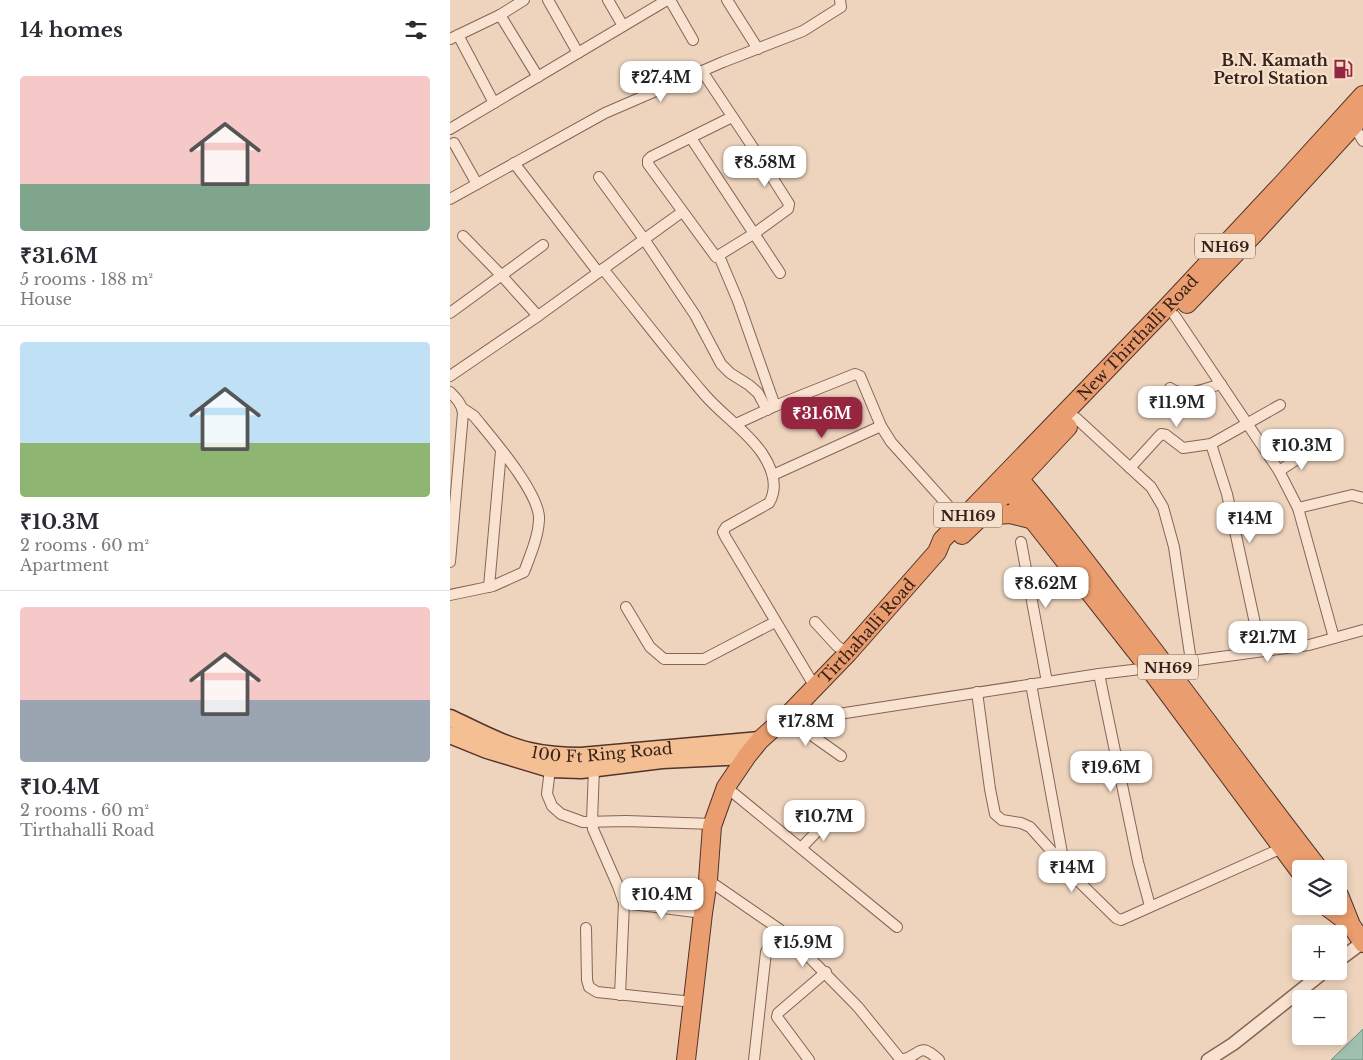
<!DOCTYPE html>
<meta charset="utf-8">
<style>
:root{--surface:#fff;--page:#f2f2f3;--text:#2b2b33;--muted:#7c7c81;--line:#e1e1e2;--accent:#962540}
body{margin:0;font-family:"Libre Baskerville",serif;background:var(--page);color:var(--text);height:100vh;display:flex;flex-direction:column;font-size:19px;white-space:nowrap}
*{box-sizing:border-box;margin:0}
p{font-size:16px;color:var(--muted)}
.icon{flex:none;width:28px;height:28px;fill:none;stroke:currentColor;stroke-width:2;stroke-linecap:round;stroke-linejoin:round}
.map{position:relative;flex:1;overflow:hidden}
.drawer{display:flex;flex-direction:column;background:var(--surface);width:450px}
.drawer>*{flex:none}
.controls{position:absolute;left:842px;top:860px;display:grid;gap:10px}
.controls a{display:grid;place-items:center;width:55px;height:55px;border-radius:5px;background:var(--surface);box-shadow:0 2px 8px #0003;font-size:25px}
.price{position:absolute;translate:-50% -42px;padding:0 11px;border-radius:10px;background:#fff;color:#222;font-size:16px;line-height:32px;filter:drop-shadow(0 1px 2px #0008)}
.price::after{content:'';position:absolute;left:50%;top:30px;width:15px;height:11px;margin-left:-8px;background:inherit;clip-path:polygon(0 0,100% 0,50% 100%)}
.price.active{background:var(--accent);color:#fff}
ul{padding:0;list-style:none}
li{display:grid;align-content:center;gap:10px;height:265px;padding:0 20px}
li+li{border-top:1px solid var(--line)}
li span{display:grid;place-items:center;height:155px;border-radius:5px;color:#555}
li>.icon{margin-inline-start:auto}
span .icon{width:90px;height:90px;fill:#fffc;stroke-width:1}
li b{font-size:21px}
h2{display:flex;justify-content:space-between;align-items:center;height:60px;padding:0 20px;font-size:21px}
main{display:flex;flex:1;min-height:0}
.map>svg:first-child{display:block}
</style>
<main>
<section class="drawer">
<h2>14 homes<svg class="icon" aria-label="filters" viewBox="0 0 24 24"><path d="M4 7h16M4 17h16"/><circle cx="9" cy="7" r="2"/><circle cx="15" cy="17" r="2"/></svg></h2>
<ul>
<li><span style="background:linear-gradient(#f6c9c9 70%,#7fa58c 0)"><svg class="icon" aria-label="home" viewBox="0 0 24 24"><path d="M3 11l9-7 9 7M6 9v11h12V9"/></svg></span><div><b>₹31.6M</b><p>5 rooms · 188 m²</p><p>House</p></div></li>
<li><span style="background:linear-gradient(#bfe0f5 65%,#8fb573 0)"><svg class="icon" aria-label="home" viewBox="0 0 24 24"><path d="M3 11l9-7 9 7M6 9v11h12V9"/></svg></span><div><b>₹10.3M</b><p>2 rooms · 60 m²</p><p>Apartment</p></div></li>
<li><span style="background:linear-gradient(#f6c9c9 60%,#9aa5b1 0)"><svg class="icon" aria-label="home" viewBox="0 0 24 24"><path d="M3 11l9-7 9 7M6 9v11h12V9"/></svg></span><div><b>₹10.4M</b><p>2 rooms · 60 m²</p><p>Tirthahalli Road</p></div></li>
</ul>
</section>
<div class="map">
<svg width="913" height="1060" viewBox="0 0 913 1060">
<rect width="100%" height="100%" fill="#eed4bd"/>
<polygon fill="#a1bfaf" stroke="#688d7b" points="913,1029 913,1060 881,1060"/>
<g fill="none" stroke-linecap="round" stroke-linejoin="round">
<defs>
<g id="minor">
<polyline points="98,0 128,53"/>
<polyline points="158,0 173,26"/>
<polyline points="220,0 243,40"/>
<polyline points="277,0 308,49"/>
<polyline points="50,15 88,77"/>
<polyline points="8,35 44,103"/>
<polyline points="0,39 50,15 74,0"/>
<polyline points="252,71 308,155 339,204 338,209 305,233 266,257 198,164 198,160 201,157 282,117"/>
<polyline points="904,126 913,141"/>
<polyline points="0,129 217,0"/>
<polyline points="241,138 330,273"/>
<polyline points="4,143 27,184"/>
<polyline points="64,163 148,272"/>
<polyline points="149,177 194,239 245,315 271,364 280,373 299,385 308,393 317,410"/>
<polyline points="0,199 155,113 273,62 353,31 391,7 390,0"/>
<polyline points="13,236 52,276 88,316"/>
<polyline points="269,256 288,301 325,406"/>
<path d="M153 269C187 311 219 353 254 394 272 415 296 430 312 453 322 468 329 486 319 503L276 527 273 532 276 538 365 687"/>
<polyline points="0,313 93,245"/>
<polyline points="725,316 829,471 848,508 884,638"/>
<polyline points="0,376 88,316 232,212"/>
<path d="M720 388C734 399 756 388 771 384"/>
<path d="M0 392C6 398 12 404 13 413L0 562"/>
<polyline points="626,418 701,487 713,507 724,547 741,661"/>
<polyline points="286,424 325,406 405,374 410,376 431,426 441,442 512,521"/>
<polyline points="761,444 777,494 811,651"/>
<polyline points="680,468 711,434 716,435 733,448 761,444 830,405"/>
<polyline points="829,471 861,450"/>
<polyline points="323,475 431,426"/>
<polyline points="848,508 902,495 913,498"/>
<polyline points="571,542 597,682"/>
<polyline points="39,587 51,451"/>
<path d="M0 595 43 586 74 572C80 556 88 538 89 520 91 494 41 437 24 416L12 408"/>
<polyline points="176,607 200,647 214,659 254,659 325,622"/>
<polyline points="365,622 387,646 398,653"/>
<polyline points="649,674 688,862 700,906"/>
<polyline points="581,684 614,864"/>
<polyline points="527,692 540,789 545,814 552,820 571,823 580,827 614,865 615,868 666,918 671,920 832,848"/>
<polyline points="341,712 366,714 395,713 649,674 699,668 741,661 859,645 913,630"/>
<polyline points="336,717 391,756"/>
<polyline points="144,768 142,821 143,829 168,886 174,903 170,995"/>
<polyline points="100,769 97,794 102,806 111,814 133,822 176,821 263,824"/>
<polyline points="276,787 447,927"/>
<polyline points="351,848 380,818"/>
<polyline points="258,880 329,929 358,956 408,1007 451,1060"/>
<polyline points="174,903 253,913"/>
<polyline points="136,928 137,980 139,987 147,992 243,1002"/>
<polyline points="304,1060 316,952 329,929"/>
<polyline points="359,1060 327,1017 328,1013 376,972"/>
<path d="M451 1060C472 1056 467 1040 489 1060"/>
</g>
<g id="tertiary">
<polyline points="889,960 913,942"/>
<polyline points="758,1060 783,1044 875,971"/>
</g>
<g id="primary">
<path id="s1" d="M0 718C26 730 53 745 80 751 97 755 114 756 131 756L310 740"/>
<polyline points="0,735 37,750 100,769 131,770 212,760 297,756"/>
</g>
<g id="trunk">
<polyline points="737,304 805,233 913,115"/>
<path d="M563 472C598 511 630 554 662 596 732 686 799 779 869 869"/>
<polyline points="553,482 699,668 851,873"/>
<polyline points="533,516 560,514 584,520"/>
<polyline points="512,535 560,489 618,427"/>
<polyline points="889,895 901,925 913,943"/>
<polyline points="876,906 900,924"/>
<path id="s2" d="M236 1060 253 913 258 880 262 826 276 787 297 756 310 740 341 712 398 653 487 552 492 540 718 306 833 183 913 95"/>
</g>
</defs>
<use href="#minor" stroke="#866456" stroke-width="12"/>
<use href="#tertiary" stroke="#866456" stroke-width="15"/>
<use href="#primary" stroke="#53342b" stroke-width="19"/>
<use href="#trunk" stroke="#53342b" stroke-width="20"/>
<use href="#minor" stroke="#f9e3d0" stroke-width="10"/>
<use href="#tertiary" stroke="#f9e3d0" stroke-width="12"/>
<use href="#primary" stroke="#f3bf93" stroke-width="16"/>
<use href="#trunk" stroke="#ea9d6e" stroke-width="18"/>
</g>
<defs>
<symbol id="fuel-bare" viewBox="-9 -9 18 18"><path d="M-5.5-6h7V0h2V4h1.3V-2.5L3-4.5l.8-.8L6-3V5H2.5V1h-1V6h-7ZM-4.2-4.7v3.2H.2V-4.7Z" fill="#962540" stroke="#f6e0cc" stroke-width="2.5" paint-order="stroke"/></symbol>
</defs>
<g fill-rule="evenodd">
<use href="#fuel-bare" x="879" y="55" width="28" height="28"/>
</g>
<g text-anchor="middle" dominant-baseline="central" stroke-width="4.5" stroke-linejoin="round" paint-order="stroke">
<g fill="#f6e0cc" stroke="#6f5b50" stroke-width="1">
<rect x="745" y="233.5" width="60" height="25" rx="4"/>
<rect x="484" y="502.5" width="68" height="25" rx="4"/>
<rect x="688" y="654.5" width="60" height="25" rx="4"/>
</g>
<g font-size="15" font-weight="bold" fill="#35221b">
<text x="775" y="246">NH69</text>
<text x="518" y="515">NH169</text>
<text x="718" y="667">NH69</text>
</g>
<g font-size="16" font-weight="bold" fill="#35221b" stroke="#f6e0cc" text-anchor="end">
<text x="878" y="60">B.N. Kamath<tspan x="878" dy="18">Petrol Station</tspan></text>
</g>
<g font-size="16" fill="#35221b" stroke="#f6e0cc">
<text stroke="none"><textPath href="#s2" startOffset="888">New Thirthalli Road</textPath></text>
<text stroke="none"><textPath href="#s2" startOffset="488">Tirthahalli Road</textPath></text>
<text stroke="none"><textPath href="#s1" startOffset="159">100 Ft Ring Road</textPath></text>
</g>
</g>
</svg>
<div class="controls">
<a><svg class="icon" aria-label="layers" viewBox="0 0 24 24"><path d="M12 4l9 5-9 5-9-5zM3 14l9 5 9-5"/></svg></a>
<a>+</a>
<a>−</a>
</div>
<b class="price" style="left:211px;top:103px">₹27.4M</b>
<b class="price" style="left:315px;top:188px">₹8.58M</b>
<b class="price" style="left:727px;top:428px">₹11.9M</b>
<b class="price active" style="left:372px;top:439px">₹31.6M</b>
<b class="price" style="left:852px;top:471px">₹10.3M</b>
<b class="price" style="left:800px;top:544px">₹14M</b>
<b class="price" style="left:596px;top:609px">₹8.62M</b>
<b class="price" style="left:818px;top:663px">₹21.7M</b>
<b class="price" style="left:356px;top:747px">₹17.8M</b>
<b class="price" style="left:661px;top:793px">₹19.6M</b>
<b class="price" style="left:374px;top:842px">₹10.7M</b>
<b class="price" style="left:622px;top:893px">₹14M</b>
<b class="price" style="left:212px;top:920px">₹10.4M</b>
<b class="price" style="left:353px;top:968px">₹15.9M</b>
</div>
</main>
